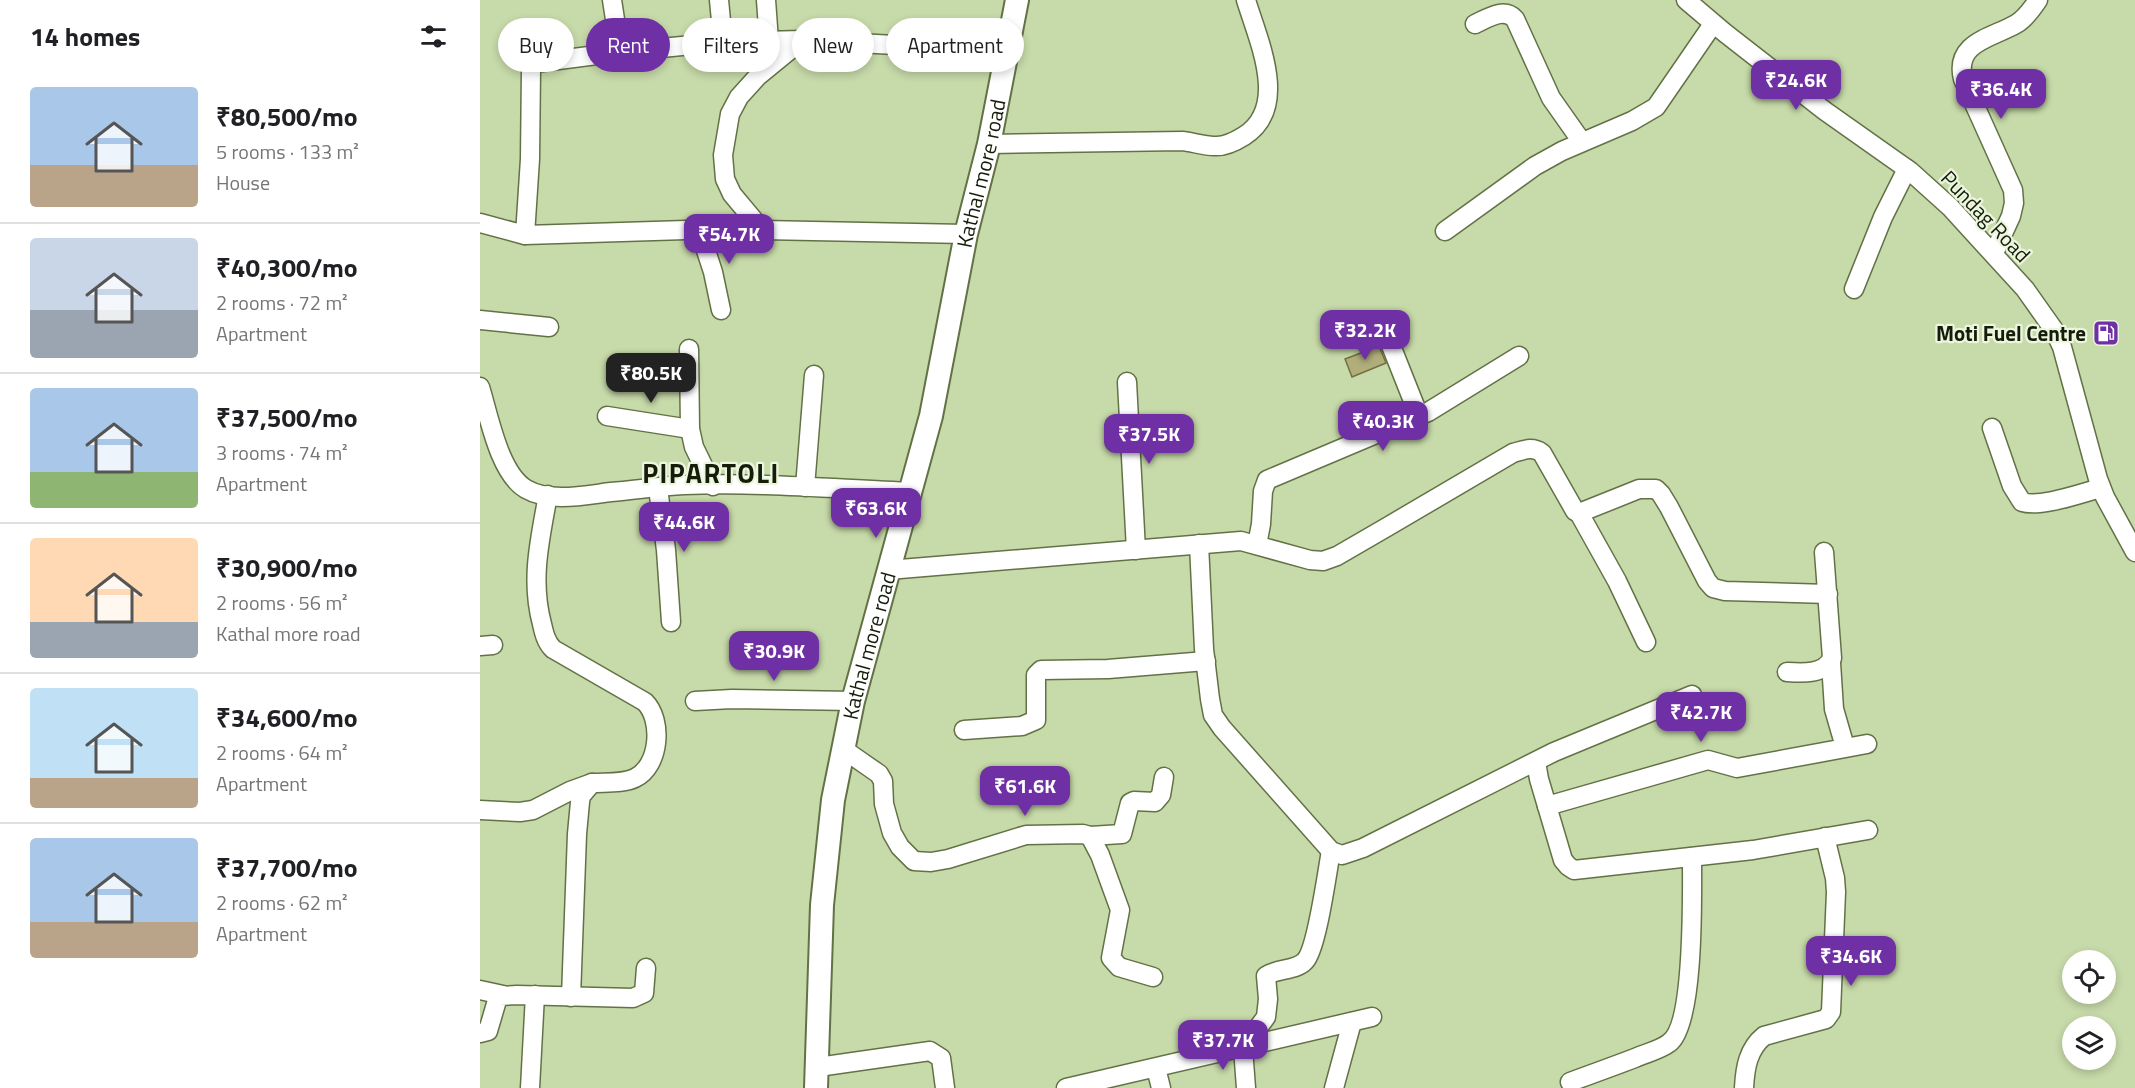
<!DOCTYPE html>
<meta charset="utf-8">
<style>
:root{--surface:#fff;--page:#f2f2f2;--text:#202124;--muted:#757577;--line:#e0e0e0;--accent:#7030a5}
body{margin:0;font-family:"Titillium Web",sans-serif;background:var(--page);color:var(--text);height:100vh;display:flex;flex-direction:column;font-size:22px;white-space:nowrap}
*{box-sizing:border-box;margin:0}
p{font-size:20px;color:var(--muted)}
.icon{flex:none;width:33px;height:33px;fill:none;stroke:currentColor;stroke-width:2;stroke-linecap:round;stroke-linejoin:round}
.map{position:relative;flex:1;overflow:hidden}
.sheet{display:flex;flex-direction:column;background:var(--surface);width:480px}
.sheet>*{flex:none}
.guide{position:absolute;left:18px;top:18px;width:570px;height:54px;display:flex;gap:12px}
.controls{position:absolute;left:1582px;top:950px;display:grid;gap:12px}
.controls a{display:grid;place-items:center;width:54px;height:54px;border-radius:50%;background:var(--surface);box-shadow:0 3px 9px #0003;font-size:30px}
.price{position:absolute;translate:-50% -51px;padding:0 14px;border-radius:12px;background:var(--accent);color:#fff;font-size:20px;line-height:39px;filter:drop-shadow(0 2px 3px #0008)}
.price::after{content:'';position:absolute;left:50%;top:36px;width:18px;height:14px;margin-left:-9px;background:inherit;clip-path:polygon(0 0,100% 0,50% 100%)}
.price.selected{background:#222;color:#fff}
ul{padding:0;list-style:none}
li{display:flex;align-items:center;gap:18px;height:150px;padding:0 30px}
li+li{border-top:2px solid var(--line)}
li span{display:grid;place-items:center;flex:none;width:168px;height:120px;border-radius:6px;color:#555}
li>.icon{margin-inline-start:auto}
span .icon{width:72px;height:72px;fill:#fffc;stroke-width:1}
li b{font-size:26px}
h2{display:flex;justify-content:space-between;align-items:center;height:72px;padding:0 30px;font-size:26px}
.tag{padding:0 21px;border-radius:27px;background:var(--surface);box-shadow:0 3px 9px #0003;font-size:21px;line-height:54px}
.tag.selected{background:var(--accent);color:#fff}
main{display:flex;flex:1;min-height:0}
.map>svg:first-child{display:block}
</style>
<main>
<section class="sheet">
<h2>14 homes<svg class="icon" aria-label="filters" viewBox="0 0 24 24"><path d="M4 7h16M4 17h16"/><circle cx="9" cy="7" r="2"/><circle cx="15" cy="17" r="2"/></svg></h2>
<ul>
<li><span style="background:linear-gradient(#a9c7e8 65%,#b9a48a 0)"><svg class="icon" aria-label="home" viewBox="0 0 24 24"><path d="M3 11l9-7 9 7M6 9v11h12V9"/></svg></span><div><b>₹80,500/mo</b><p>5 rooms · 133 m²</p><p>House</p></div></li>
<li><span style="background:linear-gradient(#c9d6e8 60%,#9aa5b1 0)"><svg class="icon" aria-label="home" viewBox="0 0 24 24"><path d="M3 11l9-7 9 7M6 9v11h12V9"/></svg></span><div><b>₹40,300/mo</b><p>2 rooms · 72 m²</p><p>Apartment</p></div></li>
<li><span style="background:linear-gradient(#a9c7e8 70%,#8fb573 0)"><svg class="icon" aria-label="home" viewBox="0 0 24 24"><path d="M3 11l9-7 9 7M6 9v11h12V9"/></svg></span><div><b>₹37,500/mo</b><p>3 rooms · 74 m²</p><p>Apartment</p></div></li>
<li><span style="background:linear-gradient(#ffd9b3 70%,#9aa5b1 0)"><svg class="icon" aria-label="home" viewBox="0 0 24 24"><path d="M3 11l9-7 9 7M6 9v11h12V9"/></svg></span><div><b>₹30,900/mo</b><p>2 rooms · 56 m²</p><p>Kathal more road</p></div></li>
<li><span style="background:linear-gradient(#bfe0f5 75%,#b9a48a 0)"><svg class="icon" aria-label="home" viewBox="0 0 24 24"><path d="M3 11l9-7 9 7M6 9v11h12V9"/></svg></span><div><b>₹34,600/mo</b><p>2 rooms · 64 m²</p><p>Apartment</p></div></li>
<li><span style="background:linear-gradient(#a9c7e8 70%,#b9a48a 0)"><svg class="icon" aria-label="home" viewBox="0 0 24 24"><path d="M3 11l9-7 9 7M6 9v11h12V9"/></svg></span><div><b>₹37,700/mo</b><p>2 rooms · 62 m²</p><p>Apartment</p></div></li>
</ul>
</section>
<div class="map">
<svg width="1655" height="1088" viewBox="0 0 1655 1088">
<rect width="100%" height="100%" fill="#c7daa9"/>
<polygon fill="#b1ae7c" stroke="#747140" stroke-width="1.5" points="899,346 906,363 872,377 865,359"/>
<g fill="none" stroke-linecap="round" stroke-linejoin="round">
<defs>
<g id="minor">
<polyline points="132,0 140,52"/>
<polyline points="239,0 243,42 322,40 527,51"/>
<polyline points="286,0 289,41"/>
<polyline points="1206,0 1245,33 1345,111 1430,171 1470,207 1545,289 1574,330 1582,347 1618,479 1625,497 1655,552"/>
<path d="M995 24C1008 18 1024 7 1035 19L1071 98 1102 142"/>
<path d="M509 144 702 141C712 142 724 146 734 146 744 147 756 141 764 136 810 107 778 40 766 0"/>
<polyline points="0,223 45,235 50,159 51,69 55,63 140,52 243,42"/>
<polyline points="219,229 233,272 241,310"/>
<polyline points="282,230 252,194 245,179 243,155 250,114 259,97 278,76 322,40"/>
<polyline points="965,231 1055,166 1082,151 1152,121 1176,107 1233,24"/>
<polyline points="45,235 238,229 486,234"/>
<path d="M1514 253 1531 216 1534 203 1533 190 1483 79C1474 42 1512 38 1536 24 1545 19 1552 9 1558 0"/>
<polyline points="1374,289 1403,217 1427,169"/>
<polyline points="0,320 69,327"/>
<polyline points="909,329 910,343 939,416"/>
<polyline points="209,349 210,429 214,447 233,486"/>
<polyline points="647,382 656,550"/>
<path d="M0 387C9 416 19 473 46 489 70 503 106 495 131 492 156 490 180 486 204 485 280 482 356 489 432 492"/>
<polyline points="127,416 210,429"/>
<path d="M1512 428 1532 486 1542 502C1561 508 1601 493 1621 488"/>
<polyline points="325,487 334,375"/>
<polyline points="178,488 186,550 191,622"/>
<path d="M68 495C60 539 50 580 62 624 64 633 66 642 73 649L165 702C183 720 180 766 155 778 143 784 125 782 112 783L101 796 100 802 97 834 91 997"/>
<polyline points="1099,513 1137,581 1166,642"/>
<polyline points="719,544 724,649 730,699 733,715 742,728 851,851 862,855 883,848 1074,752 1212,695"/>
<polyline points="777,545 781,524 783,491 787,480 948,412 1039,356"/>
<path d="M408 570 761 541 830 560 843 561 857 556 907 527 1033 453C1044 450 1052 446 1062 453L1095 511 1099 513 1159 489H1176L1181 494 1189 507 1227 581 1233 588 1245 591 1348 594"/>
<polyline points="0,646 13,645"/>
<polyline points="1351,663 1354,709 1365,747"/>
<path d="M1307 672C1321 673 1345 675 1352 658L1344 552"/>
<polyline points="215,701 252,699 373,701"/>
<polyline points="484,730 542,726 556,720 556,675 561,670 628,669 726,661"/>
<polyline points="363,749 399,774 403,781 404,804 412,833 420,847 434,861 451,862 468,859 546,835 603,834 610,836 620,855 640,910 631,958 639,967 673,977"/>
<polyline points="1056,762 1059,779 1083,860 1088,866 1094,870 1273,850 1388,830"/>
<polyline points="1067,806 1228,760 1257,768 1387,744"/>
<polyline points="0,810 40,812 53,810 90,791 112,783"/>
<polyline points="610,836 642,834 650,803 654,801 675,802 681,795 684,777"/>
<polyline points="0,990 23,995"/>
<polyline points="0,1033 8,1031 18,997 20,996 37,995 153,998 164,993 166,968"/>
<polyline points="338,1067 450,1051 461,1058 465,1088"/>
<polyline points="676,1068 681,1088"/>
<path d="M1090 1082C1112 1074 1134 1066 1155 1058 1166 1053 1180 1050 1189 1043 1215 1025 1212 890 1212 857"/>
<polyline points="50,1088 55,995"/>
<polyline points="586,1088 892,1017"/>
<path d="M766 1088 763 1048 786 1017 788 999 786 976C797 968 816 971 825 961 837 949 847 872 851 851"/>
<polyline points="854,1088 872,1022"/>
<path d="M1264 1088C1265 1068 1268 1049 1284 1036L1346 1019 1351 1012 1356 892 1355 878 1345 837"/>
</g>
<g id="major">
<path id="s1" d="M336 1088 342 905 353 800 373 701 451 416 486 234 509 144 537 0"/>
</g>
</defs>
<use href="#minor" stroke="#627246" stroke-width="21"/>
<use href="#major" stroke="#627246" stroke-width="26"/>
<use href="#minor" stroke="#fff" stroke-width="18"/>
<use href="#major" stroke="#fff" stroke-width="22"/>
</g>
<defs>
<symbol id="fuel-square" viewBox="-11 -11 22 22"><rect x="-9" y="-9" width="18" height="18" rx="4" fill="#7030a5" stroke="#ecf6de"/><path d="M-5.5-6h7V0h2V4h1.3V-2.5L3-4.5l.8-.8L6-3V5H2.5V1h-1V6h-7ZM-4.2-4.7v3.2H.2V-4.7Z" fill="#fff"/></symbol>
</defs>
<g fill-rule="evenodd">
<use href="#fuel-square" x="1611" y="318" width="30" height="30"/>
</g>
<g text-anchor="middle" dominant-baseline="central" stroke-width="4.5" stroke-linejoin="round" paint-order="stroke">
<g font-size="21" fill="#151c09" stroke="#ecf6de">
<text stroke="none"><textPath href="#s1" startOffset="933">Kathal more road</textPath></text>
<text transform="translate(1506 216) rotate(46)">Pundag Road</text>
<text stroke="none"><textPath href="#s1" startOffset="447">Kathal more road</textPath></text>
</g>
<g font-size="21" font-weight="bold" fill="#151c09" stroke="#ecf6de" text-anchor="end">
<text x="1606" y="333">Moti Fuel Centre</text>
</g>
<g font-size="27" font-weight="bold" letter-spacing="1.5" fill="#151c09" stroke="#ecf6de">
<text x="231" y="472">PIPARTOLI</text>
</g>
</g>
</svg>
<div class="controls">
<a><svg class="icon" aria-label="locate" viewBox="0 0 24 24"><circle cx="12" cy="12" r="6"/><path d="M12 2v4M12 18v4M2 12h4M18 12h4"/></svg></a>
<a><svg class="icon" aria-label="layers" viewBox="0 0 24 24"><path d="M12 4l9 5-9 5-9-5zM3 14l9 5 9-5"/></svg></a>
</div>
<b class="price" style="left:1316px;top:111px">₹24.6K</b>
<b class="price" style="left:1521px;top:120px">₹36.4K</b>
<b class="price" style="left:249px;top:265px">₹54.7K</b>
<b class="price" style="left:885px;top:361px">₹32.2K</b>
<b class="price selected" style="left:171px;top:404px">₹80.5K</b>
<b class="price" style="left:903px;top:452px">₹40.3K</b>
<b class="price" style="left:669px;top:465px">₹37.5K</b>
<b class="price" style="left:396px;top:539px">₹63.6K</b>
<b class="price" style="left:204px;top:553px">₹44.6K</b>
<b class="price" style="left:294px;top:682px">₹30.9K</b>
<b class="price" style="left:1221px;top:743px">₹42.7K</b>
<b class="price" style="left:545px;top:817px">₹61.6K</b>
<b class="price" style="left:1371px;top:987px">₹34.6K</b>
<b class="price" style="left:743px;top:1071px">₹37.7K</b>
<div class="guide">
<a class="tag">Buy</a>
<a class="tag selected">Rent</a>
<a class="tag">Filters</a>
<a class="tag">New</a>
<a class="tag">Apartment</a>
</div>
</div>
</main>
